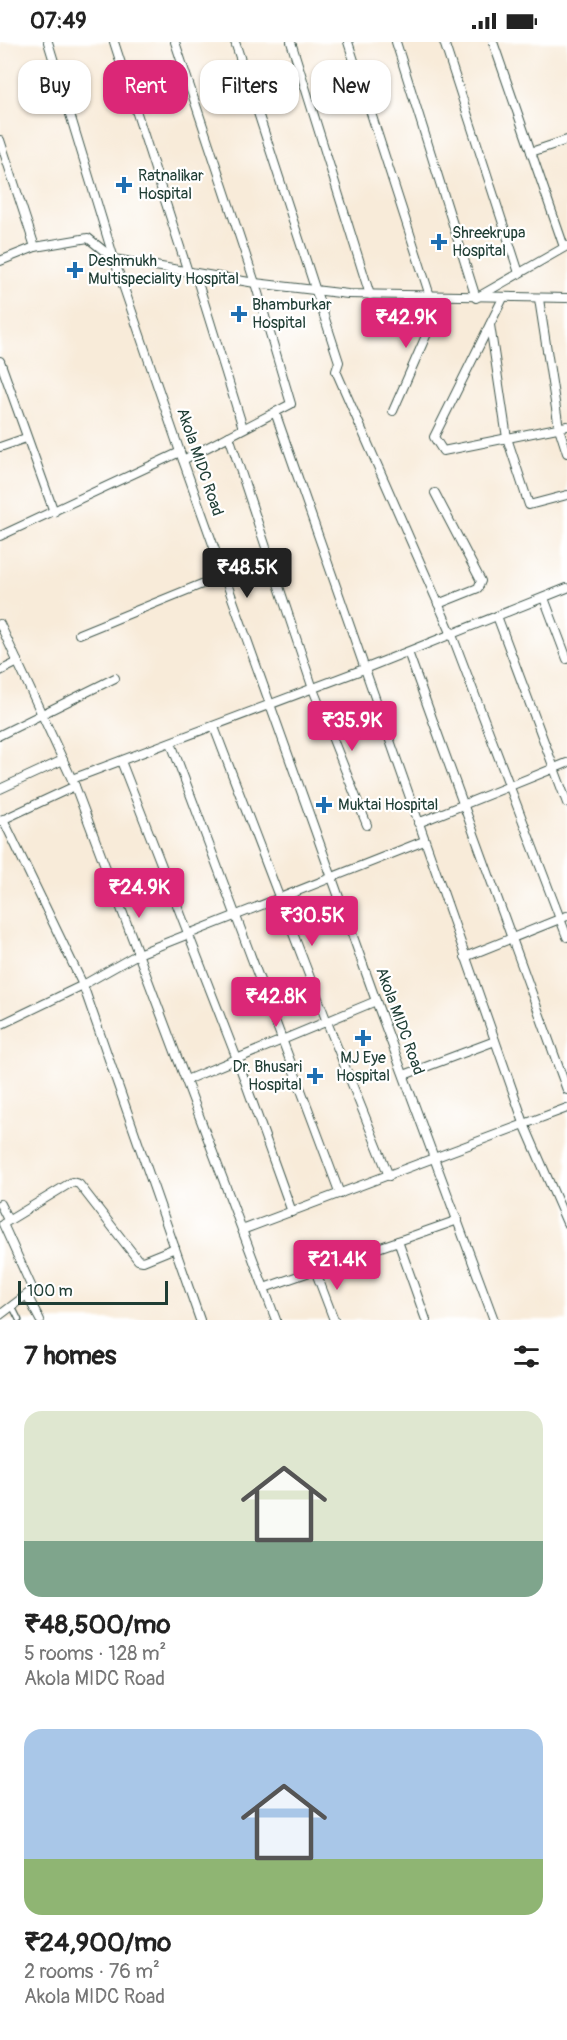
<!DOCTYPE html>
<meta charset="utf-8">
<style>
:root{--surface:#fff;--page:#f6f6f6;--text:#222;--muted:#767676;--accent:#db2777}
body{margin:0;font-family:Pangolin,sans-serif;background:var(--page);color:var(--text);height:100vh;display:flex;flex-direction:column;font-size:22px;white-space:nowrap}
*{box-sizing:border-box;margin:0}
p{font-size:20px;color:var(--muted)}
.icon{flex:none;width:33px;height:33px;fill:none;stroke:currentColor;stroke-width:2;stroke-linecap:round;stroke-linejoin:round}
.map{position:relative;height:1278px;overflow:hidden}
.sheet{display:flex;flex-direction:column;background:var(--surface);flex:1}
.sheet>*{flex:none}
.hud{position:absolute;left:18px;top:18px;width:531px;height:54px;display:flex;gap:12px}
.scale{position:absolute;left:18px;bottom:15px;width:150px;box-sizing:border-box;padding-left:6px;border:3px solid #1f3d34;border-top:0;font-size:16px;line-height:21px;white-space:nowrap;color:#1f3d34;-webkit-text-stroke:4px #fff;paint-order:stroke}
.price{position:absolute;translate:-50% -51px;padding:0 14px;border-radius:6px;background:var(--accent);color:#fff;font-size:20px;line-height:39px;filter:drop-shadow(0 2px 3px #0008)}
.price::after{content:'';position:absolute;left:50%;top:36px;width:18px;height:14px;margin-left:-9px;background:inherit;clip-path:polygon(0 0,100% 0,50% 100%)}
.price.on{background:#222;color:#fff}
ul{padding:0;list-style:none}
li{display:grid;align-content:center;gap:12px;height:318px;padding:0 24px}
li span{display:grid;place-items:center;height:186px;border-radius:18px;color:#555}
li>.icon{margin-inline-start:auto}
span .icon{width:108px;height:108px;fill:#fffc;stroke-width:1}
li b{font-size:26px}
h2{display:flex;justify-content:space-between;align-items:center;height:72px;padding:0 24px;font-size:26px}
.chip{padding:0 21px;border-radius:18px;background:var(--surface);box-shadow:0 2px 4px #0004;font-size:21px;line-height:54px}
.chip.on{background:var(--accent);color:#fff}
.status{display:flex;justify-content:space-between;align-items:center;height:42px;padding:0 30px;background:var(--surface);direction:ltr}
.status svg{height:16px;fill:currentColor}
.map>svg:first-child{display:block}
</style>
<div class="status"><b>07:49</b><svg viewBox="0 0 49 12"><path d="M0 12V9h3v3zM5 12V6h3v6zM10 12V3h3v9zM15 12V0h3v12zM26 1h20v11H26zM47 4h2v5h-2z"/></svg></div>
<div class="map">
<svg width="567" height="1278" viewBox="0 0 567 1278">
<rect width="100%" height="100%" fill="#fff"/>
<filter id="ink" filterUnits="userSpaceOnUse"><feTurbulence type="fractalNoise" baseFrequency=".0167" numOctaves="2"/><feDisplacementMap in="SourceGraphic" scale="12" xChannelSelector="R" yChannelSelector="G"/><feConvolveMatrix kernelMatrix="1 2 1 2 8 2 1 2 1" color-interpolation-filters="sRGB"/></filter>
<filter id="wash" filterUnits="userSpaceOnUse"><feTurbulence type="fractalNoise" baseFrequency=".008" numOctaves="4" result="noise"/><feDisplacementMap in="SourceGraphic" scale="24" xChannelSelector="R" yChannelSelector="G"/><feGaussianBlur stdDeviation="1.35" result="paint"/><feColorMatrix in="noise" values="0 0 0 0 0 0 0 0 0 0 0 0 0 0 0 0 0 1.4 0 .05"/><feComposite in="paint" operator="in"/></filter>
<g filter="url(#wash)">
<rect width="100%" height="100%" fill="#f8ebd9"/>
</g>
<g filter="url(#ink)">
<g fill="none" stroke-linecap="round" stroke-linejoin="round">
<defs>
<polyline id="service" points="12,1264 19,1278"/>
<g id="minor">
<polyline points="48,0 114,217 180,410 376,959 494,1278"/>
<polyline points="114,0 188,230"/>
<polyline points="175,0 255,241 291,362 183,418"/>
<polyline points="235,0 339,320 336,329 452,593 567,895"/>
<polyline points="291,0 370,253"/>
<polyline points="348,0 430,254"/>
<polyline points="396,0 476,256 567,204"/>
<polyline points="444,0 519,231"/>
<polyline points="493,0 564,205"/>
<polyline points="0,98 35,205"/>
<polyline points="531,110 567,98"/>
<polyline points="0,219 35,205 88,196 114,217 255,241 348,252 567,256"/>
<polyline points="195,231 243,386"/>
<polyline points="503,256 434,395 443,409 567,384"/>
<polyline points="539,257 559,386 567,411"/>
<polyline points="490,283 507,396 529,463 567,453"/>
<polyline points="0,319 54,470"/>
<polyline points="393,369 443,255"/>
<polyline points="275,370 525,1084 567,1181"/>
<polyline points="229,394 313,647 367,783"/>
<polyline points="0,405 26,396"/>
<polyline points="435,451 481,539 478,546 438,562"/>
<polyline points="0,494 180,410"/>
<polyline points="544,556 567,617"/>
<polyline points="497,574 567,761"/>
<polyline points="0,582 75,744 276,1278"/>
<polyline points="79,592 224,533"/>
<polyline points="408,610 567,1048"/>
<polyline points="0,629 18,620"/>
<polyline points="214,685 327,980 389,1134"/>
<polyline points="0,693 115,636"/>
<polyline points="171,701 340,1152"/>
<polyline points="121,719 237,1017 292,1170"/>
<polyline points="72,737 364,627 567,546"/>
<polyline points="0,747 63,718"/>
<polyline points="0,779 75,744"/>
<polyline points="418,781 567,721"/>
<polyline points="465,915 567,874"/>
<polyline points="0,983 83,943 3,777"/>
<polyline points="404,1033 495,999"/>
<polyline points="186,1038 376,959"/>
<polyline points="0,1162 8,1178"/>
<polyline points="242,1188 567,1066"/>
<polyline points="398,1199 426,1278"/>
<polyline points="315,1228 334,1278"/>
<polyline points="264,1246 458,1178"/>
<polyline points="27,1253 40,1278"/>
<polyline points="0,1273 33,1248 3,1182 72,1140 79,1142 138,1218 143,1219 175,1206"/>
<polyline points="200,1278 83,943 138,912 424,799"/>
</g>
</defs>
<use href="#service" stroke="#40574d" stroke-width="7"/>
<use href="#minor" stroke="#40574d" stroke-width="10"/>
<use href="#service" stroke="#fff" stroke-width="4.5"/>
<use href="#minor" stroke="#fff" stroke-width="8"/>
</g>
</g>
<g fill="#1f6fb2" stroke="#fff" stroke-width="2">
<path d="M121 134h6v6h6v6h-6v6h-6v-6h-6v-6h6z"/>
<path d="M436 191h6v6h6v6h-6v6h-6v-6h-6v-6h6z"/>
<path d="M72 219h6v6h6v6h-6v6h-6v-6h-6v-6h6z"/>
<path d="M236 263h6v6h6v6h-6v6h-6v-6h-6v-6h6z"/>
<path d="M321 754h6v6h6v6h-6v6h-6v-6h-6v-6h6z"/>
<path d="M360 987h6v6h6v6h-6v6h-6v-6h-6v-6h6z"/>
<path d="M312 1025h6v6h6v6h-6v6h-6v-6h-6v-6h6z"/>
</g>
<g text-anchor="middle" dominant-baseline="central" stroke-width="4.5" stroke-linejoin="round" paint-order="stroke">
<g font-size="16" fill="#1f3d34" stroke="#fff" text-anchor="start">
<text x="138" y="134">Ratnalikar<tspan x="138" dy="18">Hospital</tspan></text>
<text x="452" y="191">Shreekrupa<tspan x="452" dy="18">Hospital</tspan></text>
<text x="88" y="219">Deshmukh<tspan x="88" dy="18">Multispeciality Hospital</tspan></text>
<text x="252" y="263">Bhamburkar<tspan x="252" dy="18">Hospital</tspan></text>
<text x="338" y="763">Muktai Hospital</text>
<text x="363" y="1016" text-anchor="middle">MJ Eye<tspan x="363" dy="18">Hospital</tspan></text>
<text x="302" y="1025" text-anchor="end">Dr. Bhusari<tspan x="302" dy="18">Hospital</tspan></text>
</g>
<g font-size="16" fill="#1f3d34" stroke="#fff">
<text transform="translate(200 420) rotate(71)">Akola MIDC Road</text>
<text transform="translate(400 979) rotate(70)">Akola MIDC Road</text>
</g>
</g>
</svg>
<div class="scale">100 m</div>
<b class="price" style="left:406px;top:307px">₹42.9K</b>
<b class="price on" style="left:247px;top:557px">₹48.5K</b>
<b class="price" style="left:352px;top:710px">₹35.9K</b>
<b class="price" style="left:139px;top:877px">₹24.9K</b>
<b class="price" style="left:312px;top:905px">₹30.5K</b>
<b class="price" style="left:276px;top:986px">₹42.8K</b>
<b class="price" style="left:337px;top:1249px">₹21.4K</b>
<div class="hud">
<a class="chip">Buy</a>
<a class="chip on">Rent</a>
<a class="chip">Filters</a>
<a class="chip">New</a>
</div>
</div>
<section class="sheet">
<h2>7 homes<svg class="icon" aria-label="filters" viewBox="0 0 24 24"><path d="M4 7h16M4 17h16"/><circle cx="9" cy="7" r="2"/><circle cx="15" cy="17" r="2"/></svg></h2>
<ul>
<li><span style="background:linear-gradient(#dfe7d0 70%,#7fa58c 0)"><svg class="icon" aria-label="home" viewBox="0 0 24 24"><path d="M3 11l9-7 9 7M6 9v11h12V9"/></svg></span><div><b>₹48,500/mo</b><p>5 rooms · 128 m²</p><p>Akola MIDC Road</p></div></li>
<li><span style="background:linear-gradient(#a9c7e8 70%,#8fb573 0)"><svg class="icon" aria-label="home" viewBox="0 0 24 24"><path d="M3 11l9-7 9 7M6 9v11h12V9"/></svg></span><div><b>₹24,900/mo</b><p>2 rooms · 76 m²</p><p>Akola MIDC Road</p></div></li>
</ul>
</section>
